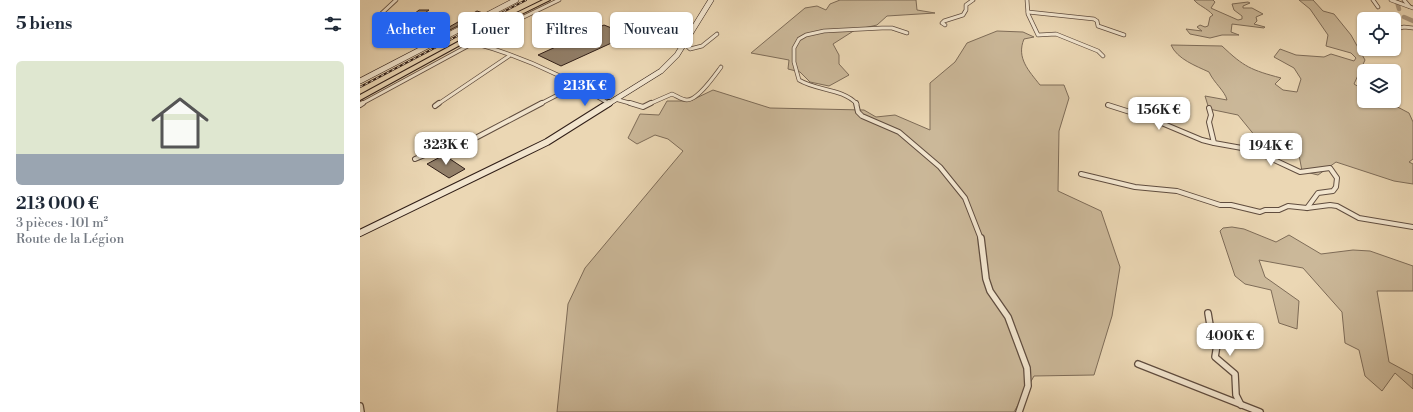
<!DOCTYPE html>
<html lang="fr">
<meta charset="utf-8">
<style>
:root{--surface:#fff;--page:#f2f2f3;--text:#1f2937;--muted:#747a83;--line:#e0e1e3;--accent:#2563eb}
body{margin:0;font-family:"Libre Bodoni",serif;background:var(--page);color:var(--text);height:100vh;display:flex;flex-direction:column;font-size:15px;white-space:nowrap}
*{box-sizing:border-box;margin:0}
p{font-size:13px;color:var(--muted)}
.icon{flex:none;width:22px;height:22px;fill:none;stroke:currentColor;stroke-width:2;stroke-linecap:round;stroke-linejoin:round}
.map{position:relative;flex:1;overflow:hidden}
.panel{display:flex;flex-direction:column;background:var(--surface);width:360px}
.panel>*{flex:none}
.banner{position:absolute;left:12px;top:12px;width:380px;height:36px;display:flex;gap:8px}
.tools{position:absolute;left:997px;top:12px;display:grid;gap:8px}
.tools a{display:grid;place-items:center;width:44px;height:44px;border-radius:6px;background:var(--surface);box-shadow:0 1px 3px #0004;font-size:20px}
.price{position:absolute;translate:-50% -34px;padding:0 9px;border-radius:8px;background:#fff;color:#222;font-size:13px;line-height:26px;filter:drop-shadow(0 1px 2px #0008)}
.price::after{content:'';position:absolute;left:50%;top:24px;width:12px;height:9px;margin-left:-6px;background:inherit;clip-path:polygon(0 0,100% 0,50% 100%)}
.price.on{background:var(--accent);color:#fff}
ul{padding:0;list-style:none}
li{display:grid;align-content:center;gap:8px;height:212px;padding:0 16px}
li+li{border-top:1px solid var(--line)}
li span{display:grid;place-items:center;height:124px;border-radius:6px;color:#555}
li>.icon{margin-inline-start:auto}
span .icon{width:72px;height:72px;fill:#fffc;stroke-width:1}
li b{font-size:17px}
h2{display:flex;justify-content:space-between;align-items:center;height:48px;padding:0 16px;font-size:17px}
.pill{padding:0 14px;border-radius:6px;background:var(--surface);box-shadow:0 1px 3px #0004;font-size:14px;line-height:36px}
.pill.on{background:var(--accent);color:#fff}
main{display:flex;flex:1;min-height:0}
.map>svg:first-child{display:block}
</style>
<main>
<section class="panel">
<h2>5 biens<svg class="icon" aria-label="filters" viewBox="0 0 24 24"><path d="M4 7h16M4 17h16"/><circle cx="9" cy="7" r="2"/><circle cx="15" cy="17" r="2"/></svg></h2>
<ul>
<li><span style="background:linear-gradient(#dfe7d0 75%,#9aa5b1 0)"><svg class="icon" aria-label="home" viewBox="0 0 24 24"><path d="M3 11l9-7 9 7M6 9v11h12V9"/></svg></span><div><b>213 000 €</b><p>3 pièces · 101 m²</p><p>Route de la Légion</p></div></li>
</ul>
</section>
<div class="map">
<svg width="1053" height="412" viewBox="0 0 1053 412">
<rect width="100%" height="100%" fill="#ebd7b4"/>
<filter id="stains"><feTurbulence type="fractalNoise" baseFrequency=".005" numOctaves="4"/><feColorMatrix values="0 0 0 0 .2 0 0 0 0 .09 0 0 0 0 .02 0 0 0 .5 -.17"/></filter>
<radialGradient id="worn" r=".72"><stop offset=".6" stop-color="#630" stop-opacity="0"/><stop offset="1" stop-color="#630" stop-opacity=".3"/></radialGradient>
<g fill="#cbb899" stroke="#7e6c58">
<polygon points="480,0 556,0 557,10 575,13 527,16 517,25 495,30 473,44 479,55 479,64 489,75 469,86 450,82 440,72 428,69 429,60 391,53 445,8 457,6 466,10 470,4"/>
<path d="M834 0H853L855 2 851 8 853 9 878 20 882 19V16L874 10 872 4 888 2 890 3 883 6V8H892L903 14 896 17 897 21 894 24 905 27 904 28 872 24 871 32 879 35H862L850 38 830 34 826 29 842 31 837 27 840 25 845 27 848 26 850 17 853 15C847 8 839 6 834 0Z"/>
<path d="M939 0H953L963 11 974 14 991 35 1005 60 994 84 1004 90V101H1026L1049 113 1053 122V159L1049 162 1053 164V184L1034 181 976 162 958 175 942 171 939 155 933 150 900 142 878 115 849 109 845 96 867 100C865 91 854 83 849 72 836 66 817 59 811 45L862 46C884 67 891 70 921 78L915 84 923 90 937 92 941 79 934 68 914 57 920 49 936 55 964 57 971 54 994 61 996 58 991 53 966 46 968 35 950 9Z"/>
<path d="M637 31 663 32 674 37 664 39C656 58 669 71 680 85H704L709 98 699 131 698 191 741 211 760 267 752 316 734 375 674 376 654 412H197L208 304 225 268 323 151 308 139 295 135 277 144 268 138 280 114 299 115 307 101H330L353 90 410 108 504 110 516 117 535 115 570 130V83L595 62 607 43Z"/>
<polygon points="872,227 884,229 916,242 929,235 961,254 993,250 1010,251 1053,266 1053,291 1017,291 1029,362 1053,375 1053,389 1035,373 1022,391 1005,376 999,350 985,343 982,312 943,268 899,260 905,277 939,301 937,329 919,323 911,290 885,284 875,276 860,231 863,228"/>
</g>
<g fill="none" stroke-linecap="round" stroke-linejoin="round">
<g stroke="#ac987f" stroke-width="4.5">
<polyline points="1037,2 1039,9"/>
<polyline points="1044,17 1053,21"/>
</g>
</g>
<g fill="#927f69" stroke="#311f18">
<polygon points="59,10 69,10 55,20 67,23 57,28 36,22 49,13 54,14"/>
<polygon points="117,11 123,13 88,31 84,30"/>
<polygon points="244,25 269,35 201,66 178,55"/>
<polygon points="84,155 105,169 89,178 67,164"/>
</g>
<g fill="none" stroke-linecap="round" stroke-linejoin="round">
<defs>
<g id="street-far2">
<polyline points="36,0 21,14 17,22 84,37"/>
<polyline points="667,0 668,14 678,35 696,34 738,51 743,56"/>
<polyline points="1013,0 1018,7"/>
<polyline points="1031,0 1053,8"/>
<polyline points="1044,0 1049,6"/>
<polyline points="668,12 734,19 737,21 738,26 764,35"/>
<polyline points="585,25 582,23 584,21 603,15 606,10 606,5 613,0"/>
<polyline points="1036,29 1044,27 1053,28"/>
<path d="M113 43C159 55 208 78 248 103"/>
<polyline points="325,44 330,49 342,46 357,34"/>
<polyline points="255,99 273,104"/>
<polyline points="1,104 141,28 199,0"/>
<polyline points="78,104 149,56"/>
<polyline points="180,104 217,85"/>
<path d="M289 104 312 94C317 96 322 100 327 100 338 100 355 75 361 67"/>
<path d="M497 104C482 88 457 91 439 80L434 62V48L439 39 446 35 464 31 522 28H532L547 33"/>
</g>
<g id="street-far1">
<polyline points="270,103 283,107 291,103"/>
<polyline points="496,103 498,112 502,116 539,132 580,167 605,198 621,239"/>
<polyline points="0,105 3,103"/>
<polyline points="748,105 792,119 842,140 854,143"/>
<polyline points="75,106 79,103"/>
<polyline points="849,108 851,115 849,122 854,143 893,150 940,172 970,168 977,178 976,187 973,191 958,193 947,208"/>
<polyline points="55,159 67,154 106,143 182,103"/>
<polyline points="721,174 775,187 817,191 860,205 871,205 900,212 905,210 919,210 928,206 947,208 970,205 977,206 999,218 1053,227"/>
</g>
<g id="street">
<polyline points="621,238 626,279 630,291 648,317 667,368 668,386 659,412"/>
<polyline points="848,313 850,325 858,339 855,357 875,374 876,395 881,405"/>
<polyline points="778,364 900,412"/>
<polyline points="0,406 1,412"/>
</g>
<g id="secondary-far1">
<polyline points="0,81 156,0"/>
<polyline points="248,104 301,71 317,55 351,0"/>
</g>
<polyline id="secondary" points="0,233 187,142 249,103"/>
<polygon id="highway" points="183,0 190,0 111,39 0,100 0,95 107,37"/>
</defs>
<use href="#street-far2" stroke="#604d3f" stroke-width="4.5"/>
<use href="#street-far1" stroke="#604d3f" stroke-width="6"/>
<use href="#street" stroke="#604d3f" stroke-width="8"/>
<use href="#secondary-far1" stroke="#311f18" stroke-width="6"/>
<use href="#secondary" stroke="#311f18" stroke-width="8"/>
<use href="#highway" stroke="#311f18" stroke-width="2"/>
<use href="#street-far2" stroke="#f2e5ce" stroke-width="3"/>
<use href="#street-far1" stroke="#f2e5ce" stroke-width="4"/>
<use href="#street" stroke="#f2e5ce" stroke-width="5.5"/>
<use href="#secondary-far1" stroke="#f2e5ce" stroke-width="5"/>
<use href="#secondary" stroke="#f2e5ce" stroke-width="6"/>
<use href="#highway" fill="#ebd7b4" fill-rule="evenodd"/>
<defs>
<polyline id="rail" points="0,87 166,0"/>
</defs>
<use href="#rail" stroke="#311f18" stroke-width="2"/>
<use href="#rail" stroke="#f2e5ce" stroke-width="1" stroke-dasharray="3" stroke-linecap="butt"/>
</g>
<rect width="100%" height="100%" filter="url(#stains)"/>
<rect width="100%" height="100%" fill="url(#worn)"/>
</svg>
<div class="tools">
<a><svg class="icon" aria-label="locate" viewBox="0 0 24 24"><circle cx="12" cy="12" r="6"/><path d="M12 2v4M12 18v4M2 12h4M18 12h4"/></svg></a>
<a><svg class="icon" aria-label="layers" viewBox="0 0 24 24"><path d="M12 4l9 5-9 5-9-5zM3 14l9 5 9-5"/></svg></a>
</div>
<b class="price on" style="left:225px;top:107px">213K €</b>
<b class="price" style="left:799px;top:131px">156K €</b>
<b class="price" style="left:86px;top:166px">323K €</b>
<b class="price" style="left:911px;top:167px">194K €</b>
<b class="price" style="left:870px;top:357px">400K €</b>
<div class="banner">
<a class="pill on">Acheter</a>
<a class="pill">Louer</a>
<a class="pill">Filtres</a>
<a class="pill">Nouveau</a>
</div>
</div>
</main>
